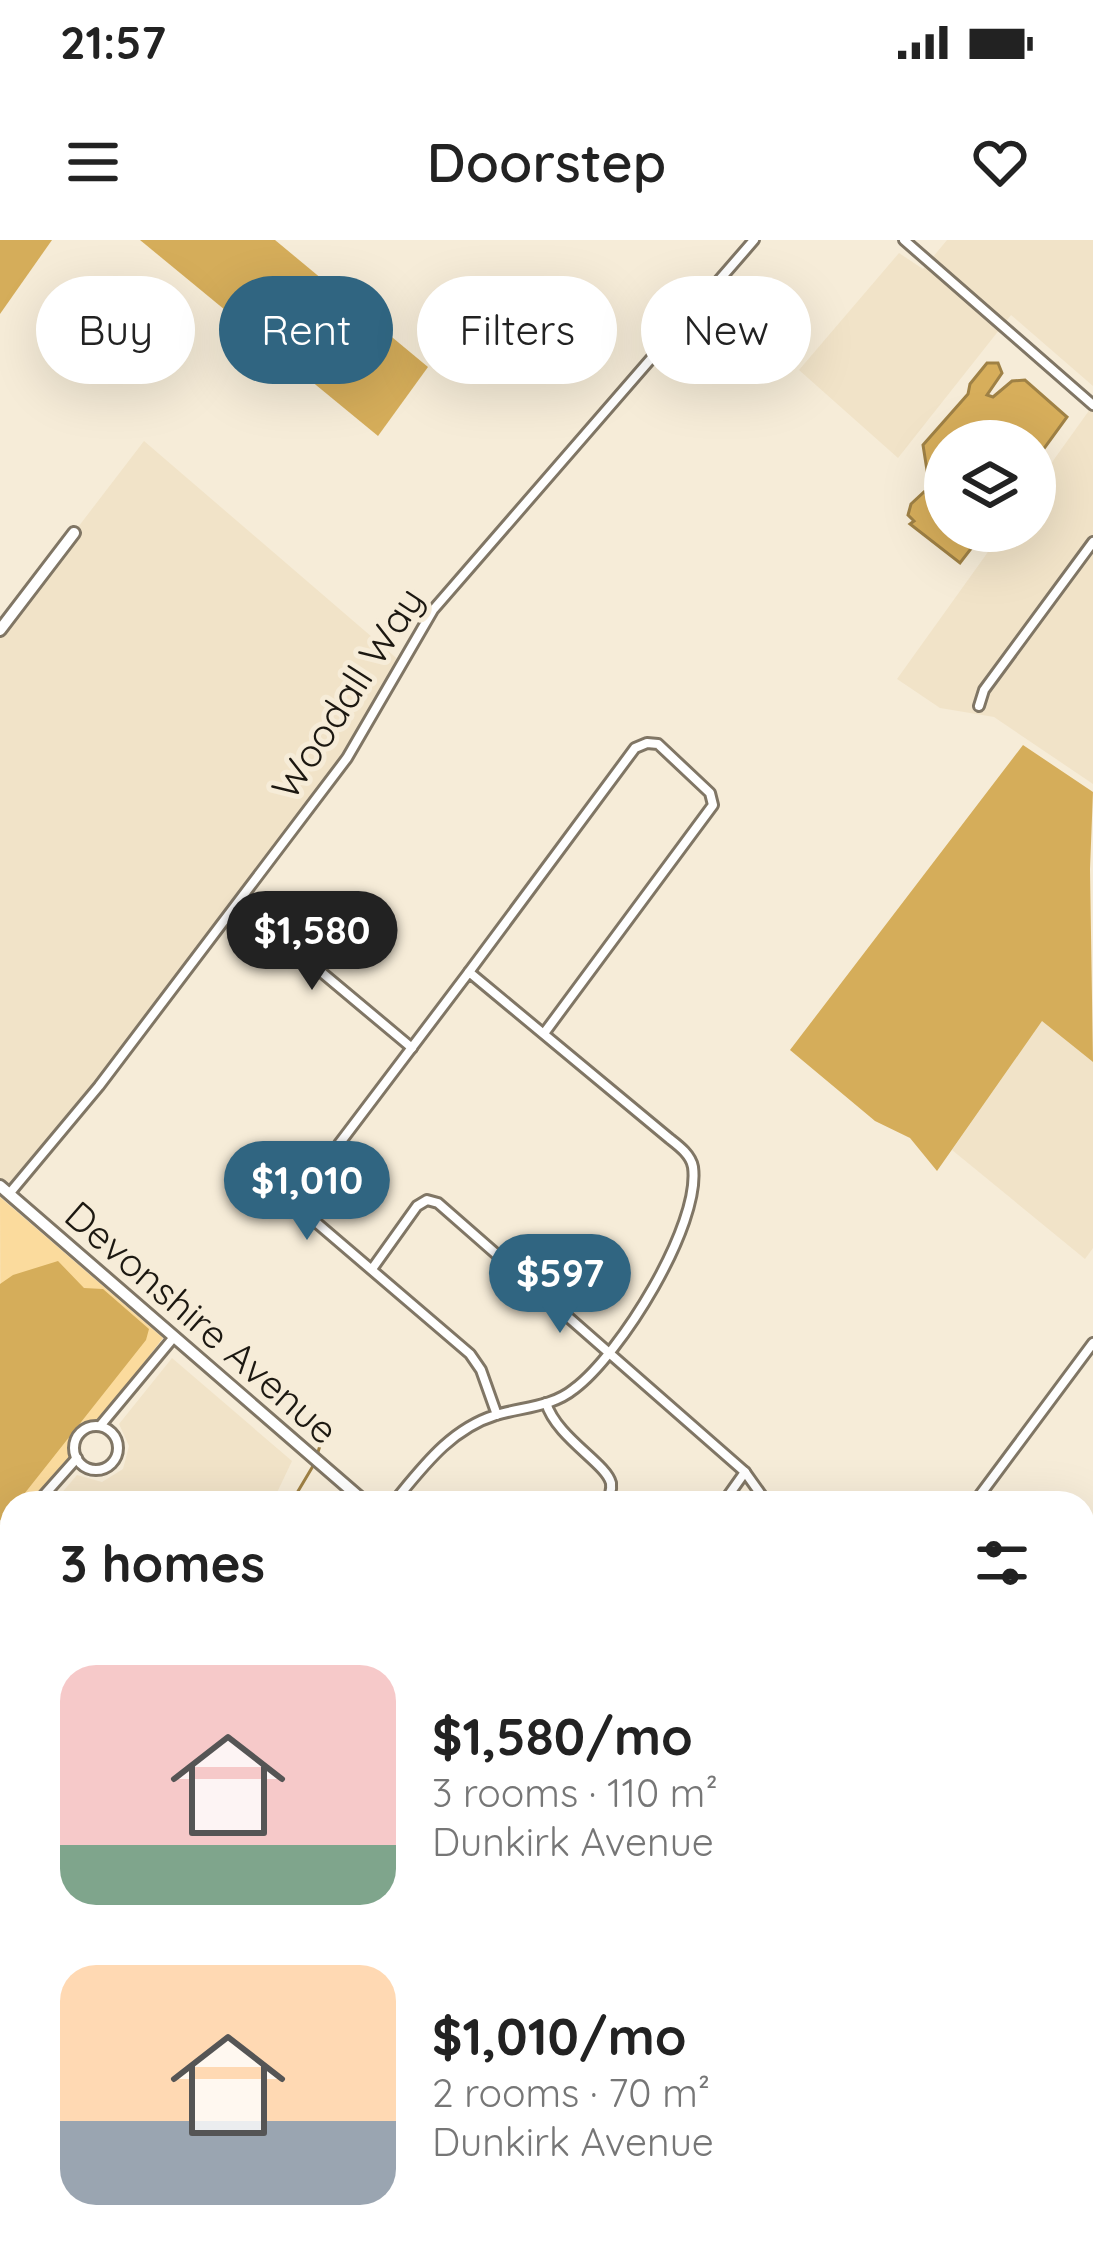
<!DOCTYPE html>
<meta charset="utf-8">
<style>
:root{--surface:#fff;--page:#f6f6f6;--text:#222;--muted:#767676;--accent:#306581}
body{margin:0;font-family:Quicksand,sans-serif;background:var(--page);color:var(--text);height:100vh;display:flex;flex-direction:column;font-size:45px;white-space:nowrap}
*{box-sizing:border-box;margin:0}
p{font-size:39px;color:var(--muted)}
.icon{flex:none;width:66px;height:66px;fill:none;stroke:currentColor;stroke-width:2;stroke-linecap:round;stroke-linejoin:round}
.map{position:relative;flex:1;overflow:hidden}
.side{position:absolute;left:0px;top:1251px;width:1095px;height:768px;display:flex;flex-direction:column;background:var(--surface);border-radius:36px 36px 0 0;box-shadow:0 12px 48px #0002}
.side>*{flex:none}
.hud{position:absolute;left:36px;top:36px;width:1023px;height:108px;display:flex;gap:24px}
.tools{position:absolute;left:924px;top:180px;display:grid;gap:24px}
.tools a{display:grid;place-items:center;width:132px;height:132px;border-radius:50%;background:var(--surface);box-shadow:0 12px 48px #0002;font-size:60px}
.price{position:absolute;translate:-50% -102px;padding:0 27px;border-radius:42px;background:var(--accent);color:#fff;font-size:39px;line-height:78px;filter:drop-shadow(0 3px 6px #0008)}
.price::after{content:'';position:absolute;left:50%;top:72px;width:36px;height:27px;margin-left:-18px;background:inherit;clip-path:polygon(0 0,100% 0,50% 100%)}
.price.on{background:#222;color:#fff}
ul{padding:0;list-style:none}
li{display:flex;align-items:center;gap:36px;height:300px;padding:0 60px}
li span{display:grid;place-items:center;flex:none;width:336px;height:240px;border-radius:36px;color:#555}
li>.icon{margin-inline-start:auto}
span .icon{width:144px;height:144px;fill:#fffc;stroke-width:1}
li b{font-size:51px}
h2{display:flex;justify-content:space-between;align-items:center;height:144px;padding:0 60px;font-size:51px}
.tag{padding:0 42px;border-radius:54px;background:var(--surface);box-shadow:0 12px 48px #0002;font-size:42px;line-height:108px}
.tag.on{background:var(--accent);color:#fff}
.status{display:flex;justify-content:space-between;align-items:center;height:84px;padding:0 60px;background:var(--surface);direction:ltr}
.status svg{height:33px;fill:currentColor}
header{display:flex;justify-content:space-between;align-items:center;height:156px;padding:0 60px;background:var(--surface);font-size:54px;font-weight:600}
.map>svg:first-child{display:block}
</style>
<div class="status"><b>21:57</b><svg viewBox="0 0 49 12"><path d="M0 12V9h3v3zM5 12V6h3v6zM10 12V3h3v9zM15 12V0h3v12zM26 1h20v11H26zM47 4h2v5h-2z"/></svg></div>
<header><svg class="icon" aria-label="menu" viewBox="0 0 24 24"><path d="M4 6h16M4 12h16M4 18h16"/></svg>Doorstep<svg class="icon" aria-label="heart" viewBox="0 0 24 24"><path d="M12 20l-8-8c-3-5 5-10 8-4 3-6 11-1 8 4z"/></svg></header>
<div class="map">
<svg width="1093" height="2019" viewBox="0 0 1093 2019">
<rect width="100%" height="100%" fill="#f6ecd8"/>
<g fill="#f1e3c8">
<polygon points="947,0 1093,0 1093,146 1011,75 898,218 799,130 899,13 923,29"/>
<polygon points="1093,165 1093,544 994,477 940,468 897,439 1003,291 1035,291 1035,246"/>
<polygon points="144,201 401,422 375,475 99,846 9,954 0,946 0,389"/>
<polygon points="1042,780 1093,822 1093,1008 1085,1019 952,910"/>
<polygon points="172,1118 292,1221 272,1263 53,1263 77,1235 102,1242 123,1229 129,1206 119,1184"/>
</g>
<polygon fill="#fbdb9d" points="0,957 163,1098 103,1176 75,1194 68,1219 32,1263 12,1263 12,1287 1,1298"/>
<g fill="#d5ad5a">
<polygon points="0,0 52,0 0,74"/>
<polygon points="140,0 275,0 428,127 378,196"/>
<polygon points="1023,505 1093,552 1090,629 1093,822 1042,781 937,931 910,898 875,881 790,810"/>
<polygon points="58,1021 84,1048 103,1049 149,1089 146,1100 17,1263 12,1263 5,1283 0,1280 0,1044 13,1035"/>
</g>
<g fill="#d7ae5b" stroke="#9f8145" stroke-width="3">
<polygon points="987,123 998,123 1002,133 987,155 993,157 1012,141 1025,140 1067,177 1035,221 1035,201 945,201 945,257 929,243 923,205 968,154 970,144"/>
<polygon points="924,252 945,268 945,291 980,291 980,297 960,323 910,284 914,281 908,275 911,264"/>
</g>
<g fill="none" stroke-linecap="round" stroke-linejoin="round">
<g stroke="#9f8145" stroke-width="3">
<polyline points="318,1212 323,1196"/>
<polyline points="291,1263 313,1226"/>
</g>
<defs>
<g id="street">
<polyline points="904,0 1093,165"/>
<polyline points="979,466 984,450 1093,302"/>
<polyline points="236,668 295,710 412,808"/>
<polyline points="469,732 635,508 647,503 658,504 710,553 713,565 545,792"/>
<polyline points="9,954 99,846 347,518 433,370 754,0"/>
<polyline points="372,1029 417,966 427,960 438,963 745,1232 767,1263"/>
<path d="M546 1163C557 1198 606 1223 611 1243 612 1252 609 1256 605 1263"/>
<polyline points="100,1186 174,1097"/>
<circle cx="96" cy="1208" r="22"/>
<polyline points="37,1263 77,1218"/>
<path d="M393 1263C422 1228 450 1189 496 1175 523 1167 552 1167 574 1149 620 1115 701 985 693 927 691 915 679 906 670 899L469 732 339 904 313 941 304 965 311 978 470 1114 481 1130 497 1175"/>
<polyline points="723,1263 745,1232"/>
<polyline points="974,1263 1093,1103"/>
<polyline points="0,1309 12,1295"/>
<polyline points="0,1309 12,1317"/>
<polyline points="1083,1423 1093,1424"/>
<polyline points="0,1522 12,1432"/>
<polyline points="0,1655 12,1657"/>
<polyline points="1083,1789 1093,1798"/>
<polyline points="1083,1993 1093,2001"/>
<polyline points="57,2007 57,2019"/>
<polyline points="153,2007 153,2019"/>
<polyline points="403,2007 418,2015 430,2007"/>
<polyline points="763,2007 778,2019"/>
<polyline points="952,2007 966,2019"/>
<polyline points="552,2019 561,2007"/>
<polyline points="673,2019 682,2007"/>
</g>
<g id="secondary">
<polyline points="0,390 74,293"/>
<polyline points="0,946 366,1263"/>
<polyline points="1083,1636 1093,1615"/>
<polyline points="1083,1889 1093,1897"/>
<polyline points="797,2019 806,2007"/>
</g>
</defs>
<use href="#street" stroke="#807665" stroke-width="14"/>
<use href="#secondary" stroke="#807665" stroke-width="16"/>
<use href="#street" stroke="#fff" stroke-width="8"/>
<use href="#secondary" stroke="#fff" stroke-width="10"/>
</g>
<g text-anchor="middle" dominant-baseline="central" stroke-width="10" stroke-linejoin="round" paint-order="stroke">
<g font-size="39" fill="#1c1811" stroke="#f6ecd8">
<text transform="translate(347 453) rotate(-57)">Woodall Way</text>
<text transform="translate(202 1082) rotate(41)">Devonshire Avenue</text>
</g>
</g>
</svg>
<div class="tools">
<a><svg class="icon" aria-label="layers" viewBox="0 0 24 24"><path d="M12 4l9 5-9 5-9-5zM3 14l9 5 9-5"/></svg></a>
</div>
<b class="price on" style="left:312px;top:753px">$1,580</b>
<b class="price" style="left:307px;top:1003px">$1,010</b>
<b class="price" style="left:560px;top:1096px">$597</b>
<div class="hud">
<a class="tag">Buy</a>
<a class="tag on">Rent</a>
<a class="tag">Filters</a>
<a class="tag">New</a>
</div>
<section class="side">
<h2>3 homes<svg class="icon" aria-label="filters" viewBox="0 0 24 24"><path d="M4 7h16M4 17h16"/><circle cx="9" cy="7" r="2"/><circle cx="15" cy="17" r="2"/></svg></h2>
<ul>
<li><span style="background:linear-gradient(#f6c9c9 75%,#7fa58c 0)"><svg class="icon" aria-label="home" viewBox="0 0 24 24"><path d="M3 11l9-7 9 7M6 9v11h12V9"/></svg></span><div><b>$1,580/mo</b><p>3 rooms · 110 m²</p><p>Dunkirk Avenue</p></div></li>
<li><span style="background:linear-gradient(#ffd9b3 65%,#9aa5b1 0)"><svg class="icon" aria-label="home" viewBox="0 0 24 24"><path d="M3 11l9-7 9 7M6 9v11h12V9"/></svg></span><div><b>$1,010/mo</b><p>2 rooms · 70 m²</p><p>Dunkirk Avenue</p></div></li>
</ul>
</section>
</div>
